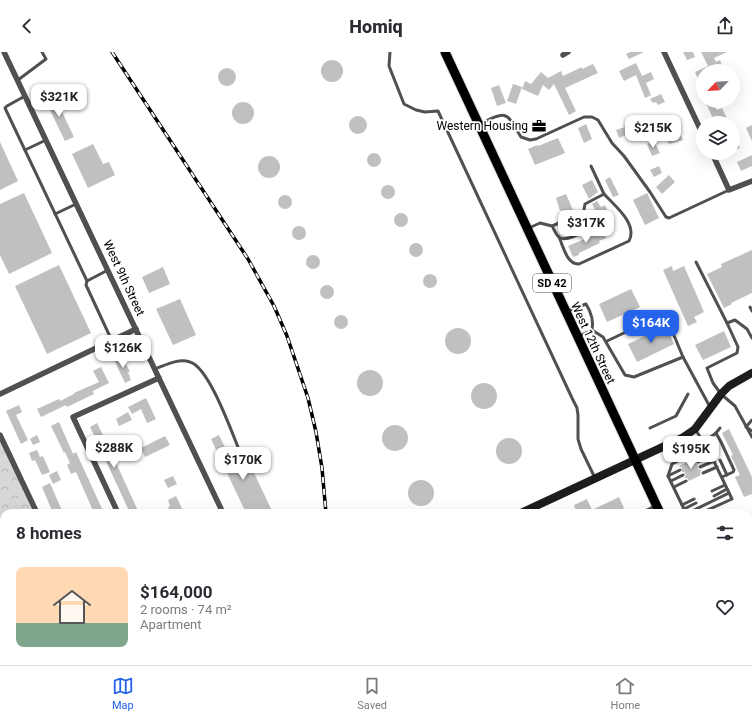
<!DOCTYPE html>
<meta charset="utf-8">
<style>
:root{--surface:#fff;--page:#f7f7f7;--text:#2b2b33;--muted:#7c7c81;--line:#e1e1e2;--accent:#2563eb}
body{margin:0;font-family:Roboto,sans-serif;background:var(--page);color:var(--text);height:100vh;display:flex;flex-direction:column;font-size:15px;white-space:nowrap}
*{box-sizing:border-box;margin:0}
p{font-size:13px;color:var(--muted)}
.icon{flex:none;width:22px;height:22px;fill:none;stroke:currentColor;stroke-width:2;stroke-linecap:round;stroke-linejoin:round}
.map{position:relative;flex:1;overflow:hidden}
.side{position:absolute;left:0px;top:457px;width:752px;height:156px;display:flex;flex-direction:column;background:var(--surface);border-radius:12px 12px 0 0;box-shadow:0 4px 16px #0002}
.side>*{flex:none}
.needle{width:26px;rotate:245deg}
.buttons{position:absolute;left:696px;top:12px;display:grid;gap:8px}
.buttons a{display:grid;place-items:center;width:44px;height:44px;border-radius:50%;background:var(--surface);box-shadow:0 4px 16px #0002;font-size:20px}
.price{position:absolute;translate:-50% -34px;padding:0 9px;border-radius:8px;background:#fff;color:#222;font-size:13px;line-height:26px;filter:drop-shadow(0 1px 2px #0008)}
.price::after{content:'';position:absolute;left:50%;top:24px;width:12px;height:9px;margin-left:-6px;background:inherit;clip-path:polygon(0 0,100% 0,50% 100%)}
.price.selected{background:var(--accent);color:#fff}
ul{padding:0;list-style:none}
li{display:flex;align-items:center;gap:12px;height:100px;padding:0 16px}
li+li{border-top:1px solid var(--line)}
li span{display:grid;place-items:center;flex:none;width:112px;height:80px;border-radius:8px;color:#555}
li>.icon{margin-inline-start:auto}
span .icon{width:48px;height:48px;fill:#fffc;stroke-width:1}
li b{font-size:17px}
h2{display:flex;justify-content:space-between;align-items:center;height:48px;padding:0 16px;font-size:17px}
header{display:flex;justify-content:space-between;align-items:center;height:52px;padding:0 16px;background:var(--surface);font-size:18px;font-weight:800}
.dock{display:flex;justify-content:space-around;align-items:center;height:56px;border-top:1px solid var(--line);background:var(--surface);font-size:11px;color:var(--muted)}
.dock a{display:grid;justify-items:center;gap:2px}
.dock .selected{color:var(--accent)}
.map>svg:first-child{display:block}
</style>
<header><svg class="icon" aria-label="back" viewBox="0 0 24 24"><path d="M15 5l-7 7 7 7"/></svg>Homiq<svg class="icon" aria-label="share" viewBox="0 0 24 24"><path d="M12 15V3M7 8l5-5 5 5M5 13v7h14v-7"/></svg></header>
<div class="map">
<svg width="752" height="613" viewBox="0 0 752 613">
<defs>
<pattern id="park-crowns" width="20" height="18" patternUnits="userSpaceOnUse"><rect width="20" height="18" fill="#d7d7d7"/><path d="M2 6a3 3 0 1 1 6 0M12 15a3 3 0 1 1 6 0" fill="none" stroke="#b7b7b7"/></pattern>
</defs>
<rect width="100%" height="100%" fill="#fff"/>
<polygon fill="url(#park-crowns)" points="0,383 37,461 4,461 4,560 0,560"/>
<g fill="#c0c0c0">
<polygon points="630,0 644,0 629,7 626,2"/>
<polygon points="683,0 693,0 695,5 687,8"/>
<polygon points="701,0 727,0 714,6 716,10 720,8 722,13 709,19 703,19 703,38 695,20 708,14"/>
<circle cx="332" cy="19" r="11"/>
<polygon points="636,11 642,24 651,20 654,27 646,31 651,43 645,46 636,23 624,29 619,19"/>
<polygon points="593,12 598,21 565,36 576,59 569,63 554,32 549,38 543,33 538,44 522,37 525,29 531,32 541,20 548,26 561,19 563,24 582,15 582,17"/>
<circle cx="227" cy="25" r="9"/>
<polygon points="513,32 522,35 516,52 507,49"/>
<polygon points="499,33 506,51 497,54 491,36"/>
<polygon points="661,42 665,50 658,53 656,50 653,51 650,47"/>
<polygon points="54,43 74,85 65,89 45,48"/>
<polygon points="705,49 713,49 717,58 722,56 729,71 715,71"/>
<circle cx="243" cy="61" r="11"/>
<circle cx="358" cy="73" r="9"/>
<polygon points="586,72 592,87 584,91 578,76"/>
<polygon points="752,73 752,89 746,76"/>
<polygon points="628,74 631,81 619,86 616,78"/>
<polygon points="677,75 683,88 669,92 665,84 672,81 671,78"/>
<polygon points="733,80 740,96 733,99"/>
<polygon points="558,86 565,101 535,113 528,97 537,93 538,94"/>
<polygon points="654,89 660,101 652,104 647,92"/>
<polygon points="0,90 18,129 0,138"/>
<polygon points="93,92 103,112 109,110 115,123 88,136 72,102"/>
<circle cx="374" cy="108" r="7"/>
<polygon points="752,103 752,114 741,119 737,110"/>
<circle cx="269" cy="115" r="11"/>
<polygon points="659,114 662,121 654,125 650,118"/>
<polygon points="669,123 675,130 662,142 656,135"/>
<polygon points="610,125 619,143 613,145 605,128"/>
<polygon points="592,128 598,140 589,147 582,133"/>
<circle cx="388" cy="140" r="7"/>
<polygon points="24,141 52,201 9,222 0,203 0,152"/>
<polygon points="647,141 659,166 645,173 633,148"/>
<polygon points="566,142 573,158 570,159 572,162 565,165 562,158 560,159 556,146"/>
<circle cx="285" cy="150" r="7"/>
<polygon points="597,149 601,155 605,153 612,168 609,170 613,176 606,180 592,152"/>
<circle cx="401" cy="168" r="7"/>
<circle cx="299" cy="181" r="7"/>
<polygon points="603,179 606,186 599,189 600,191 579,201 579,203 573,205 568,194"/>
<circle cx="416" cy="198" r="7"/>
<polygon points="752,198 752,241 731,251 732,252 724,256 707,222 722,215 721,212"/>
<circle cx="313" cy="210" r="7"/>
<polygon points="59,213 91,281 47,302 15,234"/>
<polygon points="672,214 673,219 684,214 704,260 694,265 697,270 688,274 663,218"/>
<polygon points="163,215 170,232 149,241 142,225"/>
<circle cx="430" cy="229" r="7"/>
<circle cx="327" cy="240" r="7"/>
<polygon points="631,237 640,255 607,270 599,252"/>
<polygon points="180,247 196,283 173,293 156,257"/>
<circle cx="341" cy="270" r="7"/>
<polygon points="666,274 674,292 637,310 628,292"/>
<circle cx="458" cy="289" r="13"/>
<polygon points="724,279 731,295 703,308 695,293"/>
<polygon points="122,304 130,320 128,320 131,328 125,331 114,308"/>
<polygon points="101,315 109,331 93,339 94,342 67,355 66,353 41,365 37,357 59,347 60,349 74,342 74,341 99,330 93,319"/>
<circle cx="370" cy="331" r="13"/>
<circle cx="484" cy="344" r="13"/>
<polygon points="146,346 156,367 147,371 141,357 132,362 128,355"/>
<polygon points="19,353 22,360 16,363 28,388 21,392 6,359"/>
<polygon points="128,360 132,368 119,374 116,367"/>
<polygon points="59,370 73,402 76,400 104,461 94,461 76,420 71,422 67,413 70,411 65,400 64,401 51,374"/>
<polygon points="97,371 109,395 112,394 115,400 112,402 139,461 130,461 105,407 107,406 102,395 100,396 90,375"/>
<circle cx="395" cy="386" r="13"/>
<polygon points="729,377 752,425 752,442 744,445 735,425 740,423 731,404 733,403 722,381"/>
<polygon points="37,383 40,390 33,393 30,387"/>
<polygon points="219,383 233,412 247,406 273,461 246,461 211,387"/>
<polygon points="165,384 170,393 145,405 141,396"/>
<circle cx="509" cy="399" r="13"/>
<polygon points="37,398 40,405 43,404 50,420 42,423 35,408 32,409 29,401"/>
<polygon points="696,406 695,411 698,413 698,417 701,418 700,421 701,423 689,429 687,426 684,426 686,423 684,420 682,420 682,416 679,414"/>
<polygon points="57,419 61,428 53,432 49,423"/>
<polygon points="173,424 177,432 168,436 164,428"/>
<circle cx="421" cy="441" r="13"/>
<polygon points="50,431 63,461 53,461 42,435"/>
<polygon points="176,444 184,461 171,461 168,455 170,454 168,448"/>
<polygon points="619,445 624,456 615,461 577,461 574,453 587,447 592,458"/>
</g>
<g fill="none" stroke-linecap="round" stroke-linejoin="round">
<defs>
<g id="primary">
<polyline points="445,0 660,461"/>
<polyline points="729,609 731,613"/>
</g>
</defs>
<use href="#primary" stroke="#dbdbdb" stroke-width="11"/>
<g stroke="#505050" stroke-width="3">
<polyline points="390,0 389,14 404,52 416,58 425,60 438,59 572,346 577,356 578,363 578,387 581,397 595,426"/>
<polyline points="18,28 46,7 42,0"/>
<polyline points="25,44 7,54 5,56 87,229 108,218"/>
<path d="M480 72C508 58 506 60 521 85L530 88 536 87 584 65H592L598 68 612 91 624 104 650 140 666 165 669 166 729 138"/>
<polyline points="25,98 46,88"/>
<polyline points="55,162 76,152"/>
<polyline points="583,163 585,152 604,142 591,114"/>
<path d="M529 176 540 171 552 174C554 177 556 183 559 185 564 190 582 182 586 177 592 170 586 162 578 163 570 165 560 171 552 174"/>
<path d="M559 185C563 194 567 213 579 212L629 189C638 172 615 154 604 142"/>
<polyline points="696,210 727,271 735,268 747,277 752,286"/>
<polyline points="87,229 86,233 112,289"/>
<polyline points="750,255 752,259"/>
<path d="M568 259 586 252C591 260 594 268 592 278"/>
<polyline points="727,271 738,295 737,301 707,316 713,331 721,342 735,354 752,385"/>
<polyline points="579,284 592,278 603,285 625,323 634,325 683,305 710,355"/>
<polyline points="607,289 647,270 658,267 666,269 673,281 683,305"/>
<path d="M155 317C166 313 178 306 190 310 209 315 232 381 240 400"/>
<polyline points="752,368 746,375 752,379"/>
<polyline points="650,376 676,364 688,342"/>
<polyline points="695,377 708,397 732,447 701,461"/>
<polyline points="716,381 720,376"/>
<polyline points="710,386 714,394"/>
<polyline points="704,390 716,381 721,390 734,418 733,420 722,425"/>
<polyline points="720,408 727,423"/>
<polyline points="698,410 711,404"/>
<polyline points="700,415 714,409"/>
<polyline points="703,421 717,415"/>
<polyline points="668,424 680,418"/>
<polyline points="671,429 683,423"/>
<polyline points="674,435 686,429"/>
<polyline points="712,439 725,433"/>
<polyline points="714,444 727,437"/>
<polyline points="696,451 684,457 668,424 672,412 707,395"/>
<polyline points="682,453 694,447"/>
<polyline points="641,461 655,454"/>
<polyline points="676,461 684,457 686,461"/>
<polyline points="688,461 729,441"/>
<polyline points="0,571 4,571"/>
<polyline points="748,578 752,578"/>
<polyline points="748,592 752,599"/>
</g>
<g stroke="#505050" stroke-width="5.5">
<polyline points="4,0 223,461"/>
<polyline points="664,0 703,83"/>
<polyline points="563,3 568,0"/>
<polyline points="712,101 729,138 752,129"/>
<polyline points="0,342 136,277"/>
<polyline points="0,383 37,461"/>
<polyline points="118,461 73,365 159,326"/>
<polyline points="151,609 152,613"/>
<polyline points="293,609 295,613"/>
<polyline points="404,609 406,613"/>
<polyline points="510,609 512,613"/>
</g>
<g stroke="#1d1d1d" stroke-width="8">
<polyline points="521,461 682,386 695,377 721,342 729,334 752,321"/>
<polyline points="0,600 4,600"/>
<polyline points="64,609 86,613"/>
<polyline points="165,613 185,609"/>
</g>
<use href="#primary" stroke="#000" stroke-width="9"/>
<defs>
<g id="rail">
<polyline points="112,0 248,207 274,254 287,284 308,346 316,380 322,416 326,461"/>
<polyline points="317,613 317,609"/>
</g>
</defs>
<use href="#rail" stroke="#000" stroke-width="3.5"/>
<use href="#rail" stroke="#fff" stroke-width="2" stroke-dasharray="6" stroke-linecap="butt"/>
</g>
<defs>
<symbol id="office-bare" viewBox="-9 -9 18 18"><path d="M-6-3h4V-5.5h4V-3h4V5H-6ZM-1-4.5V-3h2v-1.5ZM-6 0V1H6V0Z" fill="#000" stroke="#fff" stroke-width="2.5" paint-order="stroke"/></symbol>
</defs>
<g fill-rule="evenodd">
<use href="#office-bare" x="529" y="64" width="20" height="20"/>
</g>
<g text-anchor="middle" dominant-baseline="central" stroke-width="3.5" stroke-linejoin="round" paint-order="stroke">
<rect fill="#fff" stroke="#4c4c4c" stroke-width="1" x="533" y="222" width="38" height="18" rx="3"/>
<g font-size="11" font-weight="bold" fill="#000">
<text x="552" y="231">SD 42</text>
</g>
<g font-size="12" fill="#000" stroke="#fff" text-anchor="end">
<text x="528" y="74">Western Housing</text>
</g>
<g font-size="12" fill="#000" stroke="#fff">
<text transform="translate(124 226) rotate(65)">West 9th Street</text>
<text transform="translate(593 291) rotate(65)">West 12th Street</text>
</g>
</g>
</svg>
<div class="buttons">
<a><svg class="needle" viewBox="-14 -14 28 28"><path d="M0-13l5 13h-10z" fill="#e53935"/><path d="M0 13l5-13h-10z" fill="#7c7c81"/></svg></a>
<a><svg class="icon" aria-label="layers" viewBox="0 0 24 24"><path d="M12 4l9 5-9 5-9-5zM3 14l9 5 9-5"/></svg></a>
</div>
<b class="price" style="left:59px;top:66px">$321K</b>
<b class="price" style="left:653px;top:97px">$215K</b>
<b class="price" style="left:586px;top:192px">$317K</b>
<b class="price selected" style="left:651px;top:292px">$164K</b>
<b class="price" style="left:123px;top:317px">$126K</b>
<b class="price" style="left:114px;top:417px">$288K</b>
<b class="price" style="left:691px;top:418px">$195K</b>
<b class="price" style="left:243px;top:429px">$170K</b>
<section class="side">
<h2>8 homes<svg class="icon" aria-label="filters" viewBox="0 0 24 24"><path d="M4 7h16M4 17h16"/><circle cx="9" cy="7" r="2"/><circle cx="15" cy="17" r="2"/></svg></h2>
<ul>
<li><span style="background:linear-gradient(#ffd9b3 70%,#7fa58c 0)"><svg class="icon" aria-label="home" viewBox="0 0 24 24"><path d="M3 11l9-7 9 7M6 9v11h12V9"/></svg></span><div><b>$164,000</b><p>2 rooms · 74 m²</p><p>Apartment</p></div><svg class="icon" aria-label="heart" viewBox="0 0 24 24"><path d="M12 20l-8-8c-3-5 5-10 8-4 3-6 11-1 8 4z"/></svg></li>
</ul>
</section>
</div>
<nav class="dock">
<a class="selected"><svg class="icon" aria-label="map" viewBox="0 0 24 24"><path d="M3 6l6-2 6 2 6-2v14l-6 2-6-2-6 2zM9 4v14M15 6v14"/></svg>Map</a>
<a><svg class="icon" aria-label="saved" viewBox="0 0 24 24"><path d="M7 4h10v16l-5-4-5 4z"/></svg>Saved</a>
<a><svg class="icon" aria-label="home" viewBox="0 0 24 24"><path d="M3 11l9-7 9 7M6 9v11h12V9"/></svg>Home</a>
</nav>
